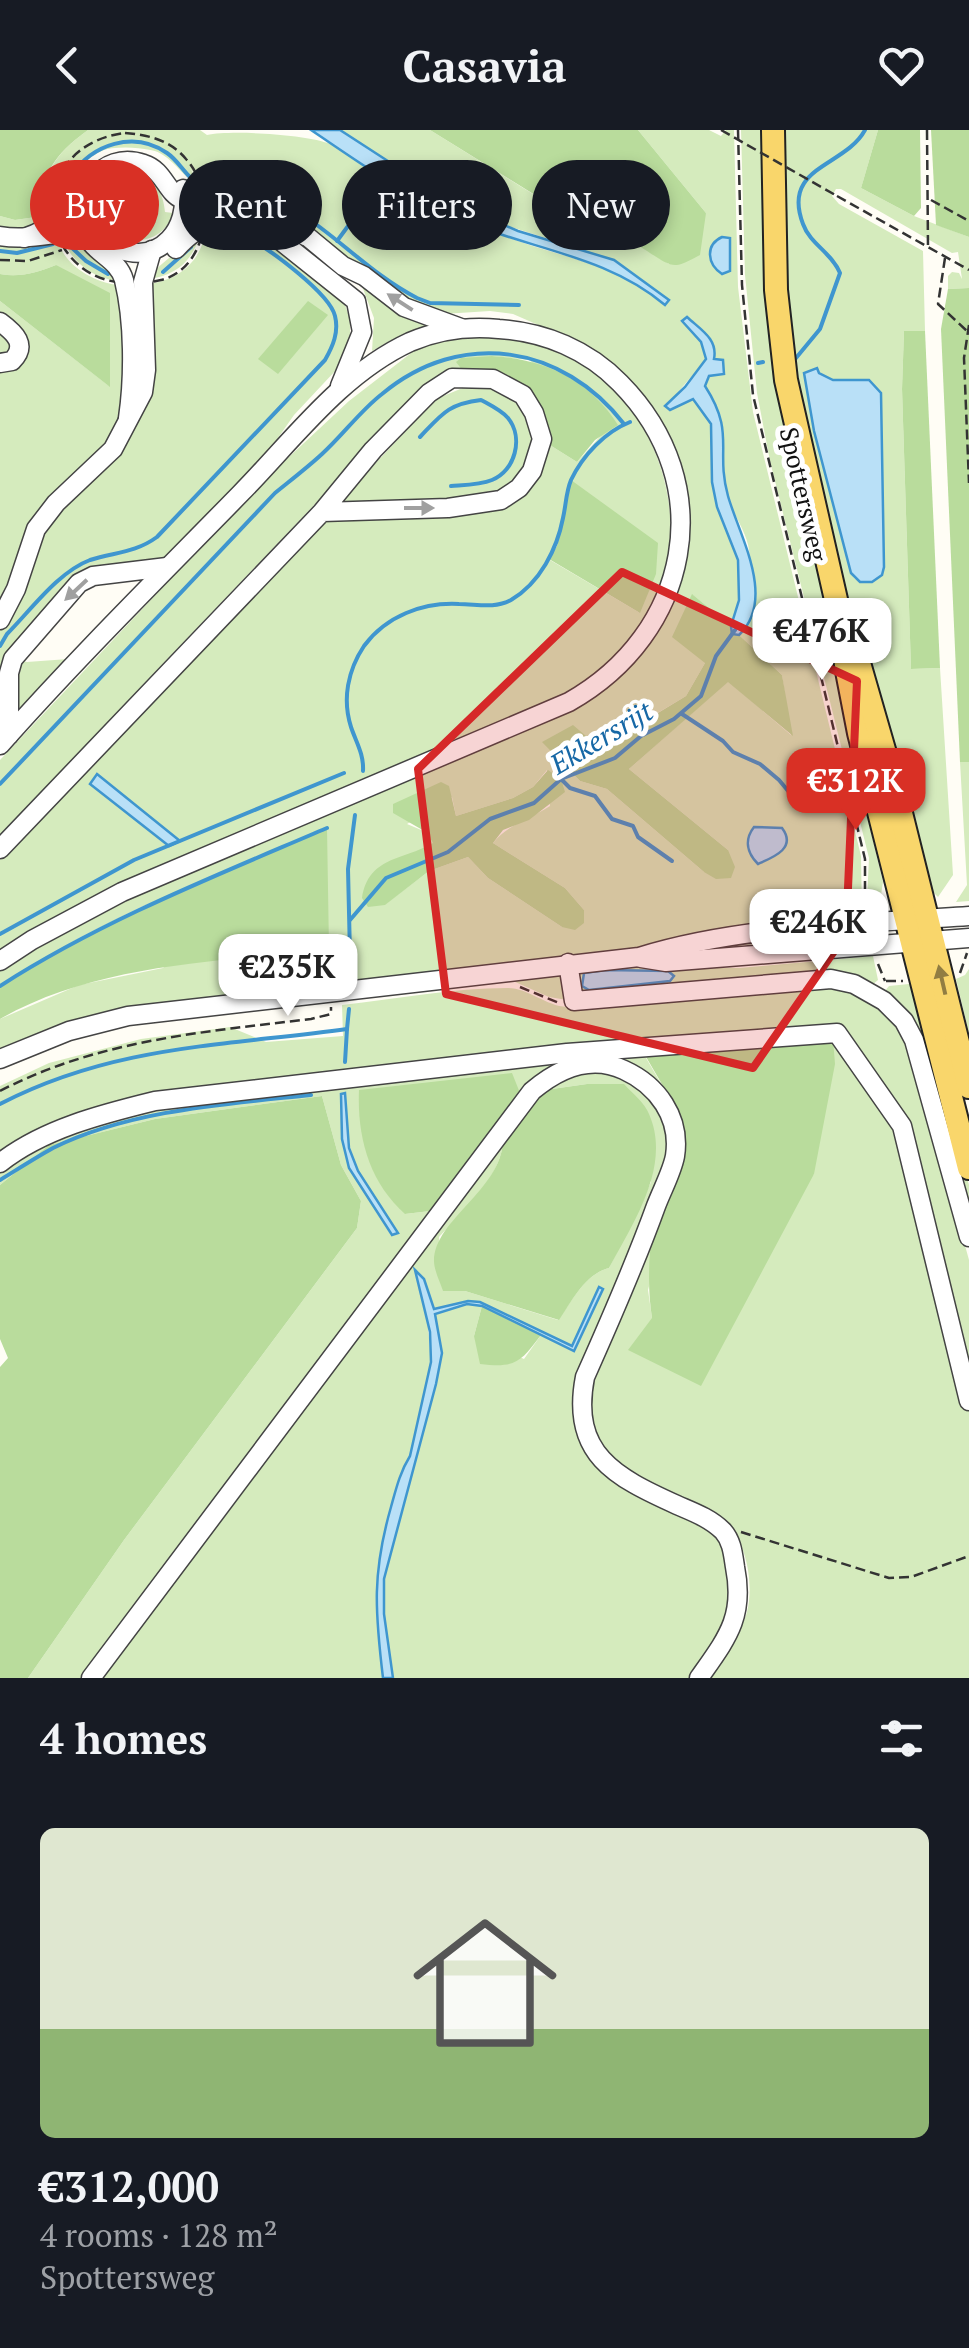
<!DOCTYPE html>
<meta charset="utf-8">
<style>
:root{--surface:#171b24;--page:#20242c;--text:#f1f3f6;--muted:#9ea1a6;--accent:#d93025}
body{margin:0;font-family:"PT Serif",serif;background:var(--page);color:var(--text);height:100vh;display:flex;flex-direction:column;font-size:38px;white-space:nowrap}
*{box-sizing:border-box;margin:0}
p{font-size:32px;color:var(--muted)}
.icon{flex:none;width:55px;height:55px;fill:none;stroke:currentColor;stroke-width:2;stroke-linecap:round;stroke-linejoin:round}
.map{position:relative;height:1548px;overflow:hidden}
.sheet{display:flex;flex-direction:column;background:var(--surface);flex:1}
.sheet>*{flex:none}
.guide{position:absolute;left:30px;top:30px;width:910px;height:90px;display:flex;gap:20px}
.price{position:absolute;translate:-50% -85px;padding:0 22px;border-radius:20px;background:#fff;color:#222;font-size:32px;line-height:65px;filter:drop-shadow(0 2px 5px #0008)}
.price::after{content:'';position:absolute;left:50%;top:60px;width:30px;height:22px;margin-left:-15px;background:inherit;clip-path:polygon(0 0,100% 0,50% 100%)}
.price.active{background:var(--accent);color:#fff}
ul{padding:0;list-style:none}
li{display:grid;align-content:center;gap:20px;height:530px;padding:0 40px}
li span{display:grid;place-items:center;height:310px;border-radius:15px;color:#555}
li>.icon{margin-inline-start:auto}
span .icon{width:180px;height:180px;fill:#fffc;stroke-width:1}
li b{font-size:42px}
h2{display:flex;justify-content:space-between;align-items:center;height:120px;padding:0 40px;font-size:42px}
.chip{padding:0 35px;border-radius:45px;background:var(--surface);box-shadow:0 5px 15px #0003;font-size:35px;line-height:90px}
.chip.active{background:var(--accent);color:#fff}
header{display:flex;justify-content:space-between;align-items:center;height:130px;padding:0 40px;background:var(--surface);font-size:45px;font-weight:800}
.map>svg:first-child{display:block}
</style>
<header><svg class="icon" aria-label="back" viewBox="0 0 24 24"><path d="M15 5l-7 7 7 7"/></svg>Casavia<svg class="icon" aria-label="heart" viewBox="0 0 24 24"><path d="M12 20l-8-8c-3-5 5-10 8-4 3-6 11-1 8 4z"/></svg></header>
<div class="map">
<svg width="969" height="1548" viewBox="0 0 969 1548">
<rect width="100%" height="100%" fill="#fffdf5"/>
<g fill="#d5ebbd" fill-rule="evenodd">
<path d="M88 0H200L207 5C230 0 302 4 328 13 358 22 388 57 418 71 450 87 485 99 518 111 573 130 619 136 665 174L614 130 480 87 425 58 340 0H430L618 117 626 112 636 113 669 134 706 83 638 0H709L721 6 726 0H734L738 157 753 282 861 726 862 784 638 818 147 876 0 922V889L79 855 163 838 326 699 141 777 79 808 0 856V831L32 810 569 572 647 504 681 389 657 296 659 287 624 244 584 215 513 184 490 181 443 184 412 178 268 70 241 60 204 57C180 0 39 0 52 87L14 108 21 116 58 109C62 135 97 155 122 155L128 242 147 154C178 151 201 132 206 100L250 102 325 153 345 175 350 189V212L337 239 294 285 266 325 167 437 93 446 14 529 27 532 82 528 0 615V171L109 256 56 135C38 142 20 148 0 144V86L15 90 36 87C43 45 53 25 88 0ZM687 187 714 214V229L724 244 709 246 705 256C737 304 715 322 729 369 734 386 747 403 749 420 753 445 746 475 745 499L739 505 782 545 791 605 728 551 629 639 728 720 704 742 607 659 580 651 543 612 599 618 686 566 705 533 693 465 731 496C738 475 742 456 739 434 735 408 719 384 714 358 706 327 723 291 693 269L671 279 669 277C672 266 697 242 706 229L701 212 683 192ZM547 640 550 676C530 689 507 695 493 713L565 758 584 780 562 797 488 748 468 727 429 741 384 775 422 720 434 714 426 702 407 694 452 667 456 686 513 668 533 657Z"/>
<polygon points="741,0 763,0 767,144 840,529 852,623 883,752 880,771 870,782 867,769 869,728 770,331 757,263 745,145"/>
<path d="M780 0H878L861 58 914 86 969 107V158L948 159V146L952 142 959 143 962 149 958 122 952 123 841 59H836L832 66 839 74 923 121 925 201H904L902 259 911 539 940 538 953 745 938 767 930 759 835 431 789 223ZM818 239 819 243 832 250H869L881 263 884 437 879 448 864 453 854 448 847 419Z"/>
<path d="M137 5C166 11 188 27 199 55 184 48 177 34 163 25 137 7 98 14 79 39 69 51 63 66 55 80 57 33 92 4 137 5Z"/>
<path d="M126 42C150 44 163 57 165 82L173 83C165 107 145 114 121 108L103 88 94 89C91 65 101 47 126 42Z"/>
<path d="M200 103C194 130 176 146 148 149 160 132 184 118 200 103Z"/>
<path d="M63 109 84 114 120 151C95 150 71 132 63 109Z"/>
<polygon points="362,156 431,195 399,206 372,221 374,188"/>
<path d="M487 205C521 210 553 214 582 233 662 284 696 399 650 484 631 519 601 541 569 563L105 761 0 820V730L327 388 497 378 545 312 577 332 607 299 529 230 492 226 415 269 0 705V630L259 355 349 271 415 220 448 208ZM563 390 640 483 550 430Z"/>
<path d="M470 255C486 257 500 259 513 270 541 293 536 349 501 362 459 378 384 373 337 374L436 269Z"/>
<polygon points="960,632 969,632 969,771 956,772 967,755"/>
<polygon points="866,799 867,804 745,815 683,828 664,828 737,810"/>
<polygon points="873,826 878,850 871,856 583,862 577,854 578,841 613,835 740,838"/>
<polygon points="969,839 969,904 956,849 965,845"/>
<polygon points="562,844 567,870 549,867 513,851 368,868 370,862"/>
<path d="M808 854H830L865 865 892 887 911 919 969 1130V1548H706C720 1529 740 1506 747 1482 755 1451 745 1402 717 1385 685 1364 642 1359 614 1331 592 1309 590 1283 589 1253L684 1017 648 1160 652 1188 814 1044 642 921 670 969 585 928 186 962 0 1027V956L49 933 141 909 230 897 266 912 343 906 342 875C397 869 453 858 508 858 528 858 546 876 567 877Z"/>
<polygon points="909,854 917,860 969,1055 969,1087 922,913 884,862 889,856"/>
<path d="M548 930 553 937 405 1084 439 1080 89 1548H28L124 1410 357 1098 361 1071 341 1035 322 966 155 989 49 1015 0 1055V1038L34 1015 129 980ZM345 963C347 990 346 1018 359 1042 370 1064 388 1079 391 1105L349 1038 342 1010 341 964Z"/>
<path d="M595 939 623 946 639 955 656 974 667 998 670 1034 591 1223 586 1316 710 1399 725 1416 733 1438 728 1500 695 1548H393L384 1484V1449L442 1223 435 1184 467 1174 482 1176 474 1206 524 1229 541 1205 574 1220 599 1157 572 1216 480 1172 468 1171 434 1180 424 1149 431 1232 410 1326C400 1342 396 1359 391 1377 372 1443 375 1482 383 1548H99L503 1011C502 1046 462 1083 439 1107L443 1161H465L558 1190C572 1171 585 1144 609 1138L651 1052 587 954 545 960 570 943Z"/>
</g>
<g fill="#b9dc9c">
<path d="M0 0H88C53 25 42 45 36 87L15 90 0 86Z"/>
<path d="M430 0H638L706 83 700 125C694 128 684 134 677 135 663 137 643 113 626 112L619 117Z"/>
<polygon points="878,0 920,0 921,78 914,86 861,58"/>
<polygon points="931,0 969,0 969,107 936,95"/>
<path d="M56 135 110 163V257L0 171V144C20 148 38 142 56 135Z"/>
<polygon points="969,158 969,632 960,632 941,199 948,159"/>
<polygon points="308,171 328,185 278,244 258,229"/>
<polygon points="904,201 925,201 940,538 911,539 902,259"/>
<path d="M492 226C544 229 589 249 618 295L595 310 577 332 545 312 533 272 463 241 456 232 461 228Z"/>
<polygon points="571,350 658,413 656,444 640,483 549,429 557,416"/>
<polygon points="692,464 731,496 732,504 739,505 782,545 793,606 728,552 629,639 728,720 735,737 731,748 716,749 704,742 607,659 580,651 542,612 573,595 600,618 686,566 705,533 672,507"/>
<path d="M548 640 561 649 565 662 529 690 503 700 493 713 565 758 584 780V793L575 800 562 797 488 748 468 727 429 741 385 775 368 777 362 768C369 726 402 731 433 713L426 702 393 683V674L441 652 449 656 456 686 513 668 533 657Z"/>
<path d="M327 698 329 819C220 832 98 833 0 889V856C103 790 215 746 327 698Z"/>
<path d="M833 909 835 934 814 1044 701 1256 628 1220 652 1188C641 1118 663 1048 677 980L642 920Z"/>
<path d="M512 943 522 968 439 1080 405 1084C369 1052 357 1007 359 960Z"/>
<path d="M587 954H624C632 963 645 973 649 984 672 1036 633 1093 609 1138 585 1144 572 1171 559 1190L465 1161H443C440 1152 434 1140 434 1131 434 1090 501 1060 503 1011L545 960Z"/>
<polygon points="322,966 341,1035 361,1071 357,1098 124,1410 28,1548 0,1548 0,1237 8,1228 0,1209 0,1055 49,1015 155,989"/>
<path d="M482 1176 541 1205C520 1233 515 1238 480 1234L474 1206Z"/>
</g>
<g fill="#b9e0f7" stroke="#3f96cf" stroke-width="2.5">
<path d="M311 0H340L451 72 518 101 614 130 669 170 665 175C608 127 536 120 469 93 411 70 363 35 311 0Z"/>
<path d="M722 107 730 108V141L722 144C707 134 705 115 722 107Z"/>
<path d="M687 187C701 200 718 209 714 229L723 230 724 244 709 246 705 256C736 304 715 319 728 366 739 405 777 469 739 505L732 504 731 496 739 470 738 430 717 377 712 352 711 294 693 269 670 280 665 276 685 257 706 229 701 212 682 191Z"/>
<polygon points="817,238 819,243 833,250 869,250 881,263 884,437 882,445 872,452 860,452 851,443 814,301 804,243"/>
<polygon points="97,644 180,711 169,716 90,654"/>
<path d="M754 697 782 698C797 718 774 727 758 734 747 723 744 710 754 697Z"/>
<polygon points="606,840 668,841 674,846 670,851 589,860 582,856 584,843"/>
<polygon points="345,963 349,1018 358,1041 398,1103 392,1105 349,1038 342,1009 341,964"/>
<path d="M415 1140 424 1149 434 1179 468 1171 480 1172 572 1216 599 1157 603 1159 574 1221 482 1176 467 1174 435 1184 442 1223 436 1254 384 1449V1484L393 1548H383C375 1481 372 1443 391 1377 396 1359 400 1342 410 1326L431 1232 430 1202Z"/>
</g>
<g fill="none" stroke-linecap="round" stroke-linejoin="round">
<g stroke="#3f96cf" stroke-width="4">
<path d="M71 46C92 14 134 0 167 23 176 29 182 39 189 46"/>
<path d="M216 52C299 56 348 133 417 168L430 173 519 175"/>
<polyline points="337,111 385,46"/>
<polyline points="69,115 86,131 108,144"/>
<polyline points="0,121 17,123 53,114"/>
<polyline points="163,142 191,117"/>
<path d="M796 228 820 199 840 143C832 123 810 114 803 94 781 36 845 37 865 0"/>
<polyline points="758,233 763,232"/>
<path d="M420 307C442 284 448 274 481 270 490 275 501 280 508 288 524 308 515 341 492 350 480 355 464 355 451 356"/>
<path d="M0 516 7 504C31 480 58 442 90 430 115 422 135 423 157 407L325 230C333 216 339 202 335 186 330 164 270 119 249 109 237 103 224 103 211 104"/>
<polyline points="682,584 723,611 733,622 760,634 779,650 799,674"/>
<path d="M363 641C364 624 356 612 351 597 342 569 348 540 364 516 386 486 423 472 459 474 477 474 494 479 511 470 540 453 557 419 563 388 566 375 566 362 571 350 583 325 605 302 630 292"/>
<polyline points="561,649 570,658 595,666 612,689 633,696 638,707 672,731"/>
<path d="M0 654 275 363C291 350 308 337 322 324 343 305 360 281 382 264 461 198 563 215 624 294"/>
<polyline points="350,790 386,748 448,722 490,689 534,673 561,649 615,628 641,606 674,589 701,566 716,526 735,500"/>
<polyline points="0,804 134,730 344,643"/>
<polyline points="350,825 348,739 355,685"/>
<path d="M0 856C103 790 215 746 327 698"/>
<polyline points="345,932 347,899"/>
<path d="M0 974C114 915 224 916 347 899L349 879"/>
<path d="M0 1050C18 1039 35 1028 53 1018 130 980 226 974 311 965"/>
</g>
<defs>
<g id="minor">
<polyline points="252,88 356,171 362,202 340,256"/>
<polyline points="297,98 343,136 364,146 404,177 461,198"/>
<path d="M0 106C31 112 62 99 93 103 104 105 110 116 119 119 161 135 190 97 183 59"/>
<path d="M24 108C56 97 67 84 77 51"/>
<path d="M176 119C204 88 221 90 260 97"/>
<path d="M0 192C15 203 28 215 12 231L0 233"/>
<path d="M128 288C134 247 134 191 124 150 118 128 94 124 86 104 72 65 100 19 144 34 164 40 167 64 182 69 199 75 218 70 236 73 261 76 283 93 305 106"/>
<polyline points="0,490 16,459 36,399 56,373 113,319 143,262 146,240 143,152 152,120"/>
<polyline points="9,605 9,543 13,529 79,453 93,446 167,437"/>
<path d="M0 615C77 528 160 446 241 363 293 310 341 244 410 212 438 200 468 196 499 199 545 202 588 220 620 253 721 355 690 504 569 572L122 762 32 810 0 831"/>
<polyline points="0,719 322,382 373,320 429,263 452,248 493,249 523,265 534,283 542,309 532,341 519,358 501,370 448,378 322,382"/>
<polyline points="641,828 666,832 969,808"/>
<polyline points="568,833 574,871 831,849 854,854 884,871 904,891 914,910 969,1107"/>
<path d="M0 929 69 901 128 886 639 827C741 795 861 794 969 786"/>
<path d="M0 1033C43 999 102 984 155 971L567 923 837 903 902 996 969 1271"/>
<path d="M91 1548 532 961C558 939 590 924 624 940 657 955 681 987 675 1026 672 1042 662 1060 656 1076 635 1134 610 1191 585 1247 570 1324 615 1347 677 1375 693 1382 710 1388 723 1401 732 1411 733 1424 735 1437 745 1487 727 1508 699 1548"/>
</g>
<g id="major">
<polyline points="773,0 776,160 786,250 842,496 846,536 859,603 969,1038"/>
<polyline points="857,526 893,651 969,957"/>
</g>
</defs>
<use href="#minor" stroke="#444" stroke-width="21"/>
<use href="#major" stroke="#222" stroke-width="26"/>
<g stroke="#333" stroke-width="2.5" stroke-dasharray="10 5" stroke-linecap="butt">
<polyline points="738,0 742,155 753,265 865,729 865,777"/>
<polyline points="927,0 928,118"/>
<path d="M125 3C149 5 170 10 186 29 217 62 210 138 161 150 37 179 12 17 125 3Z"/>
<polyline points="837,66 969,140"/>
<polyline points="931,70 969,91"/>
<polyline points="945,128 938,174 967,201"/>
<polyline points="0,130 28,131 62,120"/>
<polyline points="969,195 964,228 969,353"/>
<polyline points="878,834 885,851"/>
<polyline points="960,843 967,823"/>
<polyline points="886,851 903,851"/>
<polyline points="520,857 559,873"/>
<path d="M0 961C98 910 203 902 311 889L331 884V877"/>
<polyline points="741,1402 889,1448 911,1447 969,1426"/>
</g>
<use href="#minor" stroke="#fff" stroke-width="18"/>
<use href="#major" stroke="#f9d66b" stroke-width="22"/>
<polyline stroke="#333" stroke-width="2.5" stroke-dasharray="10 5" stroke-linecap="butt" points="721,0 837,66"/>
</g>
<defs><path id="oneway-solid" d="M-6-.8H1V-3.2L6.5 0L1 3.2V.8H-6Z" transform="scale(2.5)"/></defs>
<g fill="#a0a0a0">
<use href="#oneway-solid" transform="translate(400 172) rotate(-147)"/>
<use href="#oneway-solid" transform="translate(419 378)"/>
<use href="#oneway-solid" transform="translate(76 460) rotate(137)"/>
</g>
<use fill="#917d42" href="#oneway-solid" transform="translate(942 850) rotate(-103)"/>
<path fill="#d62828" fill-opacity="0.2" stroke="#d62828" stroke-width="8" stroke-linejoin="round" d="M622 442 857 551 846 804 753 938 446 864 418 639Z"/>
<g text-anchor="middle" dominant-baseline="central" stroke-width="10" stroke-linejoin="round" paint-order="stroke">
<g font-size="25" fill="#111" stroke="#fff">
<text transform="translate(804 364) rotate(77)">Spottersweg</text>
</g>
<g font-size="28" font-style="italic" fill="#1768a6" stroke="#fff">
<text transform="translate(601 607) rotate(-31)">Ekkersrijt</text>
</g>
</g>
</svg>
<b class="price" style="left:822px;top:553px">€476K</b>
<b class="price active" style="left:856px;top:703px">€312K</b>
<b class="price" style="left:819px;top:844px">€246K</b>
<b class="price" style="left:288px;top:889px">€235K</b>
<div class="guide">
<a class="chip active">Buy</a>
<a class="chip">Rent</a>
<a class="chip">Filters</a>
<a class="chip">New</a>
</div>
</div>
<section class="sheet">
<h2>4 homes<svg class="icon" aria-label="filters" viewBox="0 0 24 24"><path d="M4 7h16M4 17h16"/><circle cx="9" cy="7" r="2"/><circle cx="15" cy="17" r="2"/></svg></h2>
<ul>
<li><span style="background:linear-gradient(#dfe7d0 65%,#8fb573 0)"><svg class="icon" aria-label="home" viewBox="0 0 24 24"><path d="M3 11l9-7 9 7M6 9v11h12V9"/></svg></span><div><b>€312,000</b><p>4 rooms · 128 m²</p><p>Spottersweg</p></div></li>
</ul>
</section>
